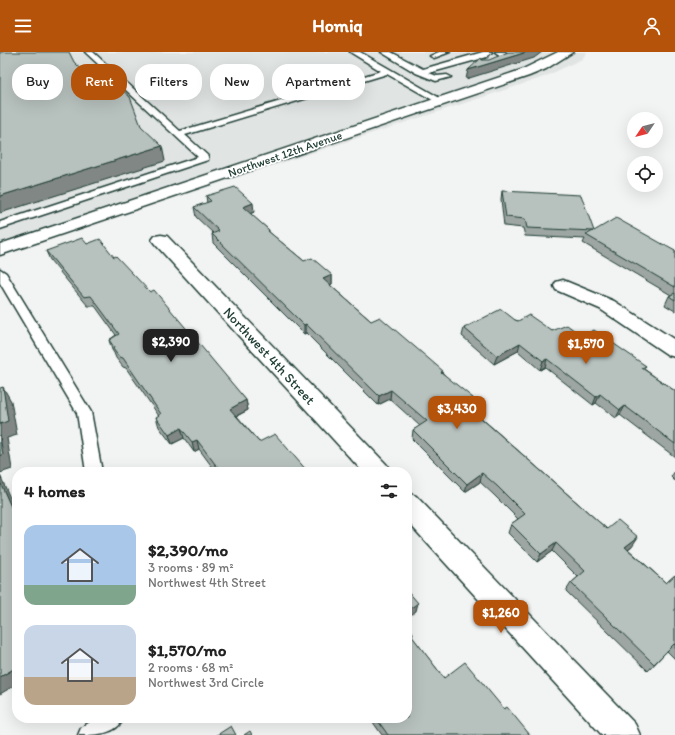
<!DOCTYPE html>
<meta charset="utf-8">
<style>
:root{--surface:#fff;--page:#f6f6f6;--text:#222;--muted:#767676;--accent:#b45309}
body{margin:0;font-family:Itim,sans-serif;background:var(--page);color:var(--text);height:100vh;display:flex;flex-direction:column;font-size:15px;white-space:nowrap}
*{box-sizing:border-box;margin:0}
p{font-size:13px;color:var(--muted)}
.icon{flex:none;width:22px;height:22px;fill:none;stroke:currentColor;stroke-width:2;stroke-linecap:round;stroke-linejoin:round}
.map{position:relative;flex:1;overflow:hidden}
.details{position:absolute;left:12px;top:415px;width:400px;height:256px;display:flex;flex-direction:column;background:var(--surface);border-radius:16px;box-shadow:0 4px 16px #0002}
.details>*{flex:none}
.hud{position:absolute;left:12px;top:12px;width:400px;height:36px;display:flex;gap:8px}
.needle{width:26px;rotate:235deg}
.controls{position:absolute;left:627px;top:60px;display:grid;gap:8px}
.controls a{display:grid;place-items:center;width:36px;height:36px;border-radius:50%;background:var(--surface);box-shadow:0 4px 16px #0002;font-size:20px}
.price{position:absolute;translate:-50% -34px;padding:0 9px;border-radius:8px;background:var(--accent);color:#fff;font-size:13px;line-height:26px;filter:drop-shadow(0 1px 2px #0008)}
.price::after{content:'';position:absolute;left:50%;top:24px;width:12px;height:9px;margin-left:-6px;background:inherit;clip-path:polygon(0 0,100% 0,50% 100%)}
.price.current{background:#222;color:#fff}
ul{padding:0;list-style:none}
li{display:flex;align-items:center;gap:12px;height:100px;padding:0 12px}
li span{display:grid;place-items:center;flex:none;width:112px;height:80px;border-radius:12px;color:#555}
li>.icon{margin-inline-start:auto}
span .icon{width:48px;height:48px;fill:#fffc;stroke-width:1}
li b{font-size:17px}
h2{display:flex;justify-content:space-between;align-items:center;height:48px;padding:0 12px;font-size:17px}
.tag{padding:0 14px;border-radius:16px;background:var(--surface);box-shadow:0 4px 16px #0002;font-size:14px;line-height:36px}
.tag.current{background:var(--accent);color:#fff}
header{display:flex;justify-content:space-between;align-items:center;height:52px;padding:0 12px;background:var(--accent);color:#fff;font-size:18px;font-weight:700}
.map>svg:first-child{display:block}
</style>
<header><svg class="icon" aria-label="menu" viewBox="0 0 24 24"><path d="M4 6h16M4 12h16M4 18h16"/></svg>Homiq<svg class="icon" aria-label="person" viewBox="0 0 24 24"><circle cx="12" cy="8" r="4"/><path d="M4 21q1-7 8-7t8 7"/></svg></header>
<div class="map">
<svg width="675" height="683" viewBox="0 0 675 683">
<rect width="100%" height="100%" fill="#f2f3f3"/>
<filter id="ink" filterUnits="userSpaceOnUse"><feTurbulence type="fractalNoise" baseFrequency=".025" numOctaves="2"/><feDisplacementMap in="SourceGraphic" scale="8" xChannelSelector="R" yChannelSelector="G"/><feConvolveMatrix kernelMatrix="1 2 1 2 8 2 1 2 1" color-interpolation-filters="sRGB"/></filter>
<g filter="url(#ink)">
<polygon fill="#e0e4e3" points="0,0 587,0 582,7 544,25 0,203"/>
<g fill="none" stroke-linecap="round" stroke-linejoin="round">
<defs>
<g id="lane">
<polygon points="85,0 93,0 180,79 381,19 350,0 360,0 445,49 444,51 438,51 387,22 185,83 208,104 208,108 0,177 0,170 198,105"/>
<polygon points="381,0 391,0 423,17 483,0 492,0 487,5 429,21 437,24 447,23 451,25 436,29 416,21"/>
<polygon points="439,0 450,0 434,6 430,4"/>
<polygon points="495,0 505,0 513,5 501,12 495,12 495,8 503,5"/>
<polygon points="0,217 6,221 91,360 102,420 86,420 77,361 0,231"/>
<path d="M96 666H124C116 683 96 683 78 683L81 676Z"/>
</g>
<g id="street">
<polygon points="161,183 167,184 387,413 390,420 363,420 155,192 152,188 155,184"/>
<polygon points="563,228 614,249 675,288 675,305 668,303 600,257 556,238 554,234 556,230"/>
<polygon points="407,441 416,444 635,672 640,683 602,683 407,469"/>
</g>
<polygon id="secondary" points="558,0 573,0 546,17 529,24 0,203 0,192 521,18"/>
</defs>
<use href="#lane" stroke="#1f3d34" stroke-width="3"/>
<use href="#street" stroke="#1f3d34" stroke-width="3"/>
<use href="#secondary" stroke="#1f3d34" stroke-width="3"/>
<use href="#lane" fill="#fff" fill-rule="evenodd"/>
<use href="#street" fill="#fff" fill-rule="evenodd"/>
<use href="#secondary" fill="#fff" fill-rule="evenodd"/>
</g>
<g fill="#9da6a3" stroke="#1f3d34">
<polygon points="502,139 594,179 675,199 675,259 665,253 669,244 671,243 583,191 585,187 525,184 523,176 504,174 501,147"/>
<polygon points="206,144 254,160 250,162 269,178 269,180 304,209 332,223 332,232 330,233 371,269 443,321 471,355 470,356 607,477 632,494 628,497 666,531 675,523 675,607 667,599 648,619 566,539 571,531 578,525 552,499 537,510 508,481 511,472 518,467 494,443 480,430 465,440 412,387 413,378 420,374 390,347 378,353 306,281 304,282 213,191 212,182 213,181 196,165 194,155 207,151"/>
<polygon points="87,192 114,205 246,348 248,358 237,364 259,390 308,420 216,420 199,397 194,400 184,386 172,392 159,375 156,365 159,364 126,316 123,315 116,306 114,301 112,298 109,288 116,283 95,254 88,254 50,208 46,199"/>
<polygon points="515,268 552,279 582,284 646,314 644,317 675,339 675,405 620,363 616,366 596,351 593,353 545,315 540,318 518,299 494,312 462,284 464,276"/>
<polygon points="675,419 675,429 671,425"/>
<polygon points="407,574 413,581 412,585 444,626 504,657 530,683 382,683 370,666 407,666"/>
</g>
<g fill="#808784" stroke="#1f3d34">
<polygon points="527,0 542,0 534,6 466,27 468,18"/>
<polygon points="162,94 165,109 0,161 0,144"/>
<polygon points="253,151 254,160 244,164 243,155"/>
<polygon points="332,223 332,232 323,236 323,227"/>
<polygon points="306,272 306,281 304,282 304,273"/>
<polygon points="520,291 518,299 494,312 497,304"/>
<polygon points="547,307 545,315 540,318 543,309"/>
<polygon points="3,335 11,349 17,383 7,386 12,417 0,421 0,372"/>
<polygon points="391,338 390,347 378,353 379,344"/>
<polygon points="600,342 596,351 593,353 596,345"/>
<polygon points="473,346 471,355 463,361 465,352"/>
<polygon points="246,348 248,358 232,366 230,357"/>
<polygon points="625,354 620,363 616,366 620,358"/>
<polygon points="181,376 184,386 172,392 169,383"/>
<polygon points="197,388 199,397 194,400 192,390"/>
<polygon points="482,421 480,430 465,440 467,432"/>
<polygon points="0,423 17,462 12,457 0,430"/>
<polygon points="638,485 632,494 620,503 625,495"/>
<polygon points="556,491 552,499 537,510 541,502"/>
<polygon points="418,551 416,559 407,566 407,559"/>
<polygon points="17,615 17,632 0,642 0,625"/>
</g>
<g fill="#b7c1bd" stroke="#1f3d34">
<polygon points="0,0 69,0 74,10 99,34 108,31 121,37 130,45 141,74 162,94 0,144"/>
<polygon points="508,0 527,0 468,18 481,6 482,8 489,8"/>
<polygon points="235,135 253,151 243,155 269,178 268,179 304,209 312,206 332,223 323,227 371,269 380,265 443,319 441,320 473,346 465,352 607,477 618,468 638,485 625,495 666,531 675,523 675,593 674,592 654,612 571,531 585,519 556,491 541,502 511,472 525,462 497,434 482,421 467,432 413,378 427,369 391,338 379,344 306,272 304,273 212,182 219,179 194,155 211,149 206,144"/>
<polygon points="502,139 581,143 594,179 616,166 675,199 675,235 586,183 593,179 527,176 525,167 506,165"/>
<polygon points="82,186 87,192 100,187 114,205 116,204 150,240 154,238 246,348 230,357 259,390 275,382 308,420 221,420 197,388 192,390 181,376 169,383 156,365 161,362 123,306 119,305 113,297 114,295 109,288 119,282 91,244 84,245 46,199"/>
<polygon points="675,241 675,248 669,244"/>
<polygon points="501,257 515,268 518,269 529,263 552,279 567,273 582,284 594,278 646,314 642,316 675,339 675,392 625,354 620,358 600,342 596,345 547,307 543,309 520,291 497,304 464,276"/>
<polygon points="3,335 8,369 0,372 0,336"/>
<polygon points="0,383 3,403 0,404"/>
<polygon points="0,430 12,457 17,454 17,615 0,625"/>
<polygon points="407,538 418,551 407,559"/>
<polygon points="407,574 413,581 411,583 444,626 465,610 504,657 507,655 530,683 388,683 376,666 407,666"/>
<polygon points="231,674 236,683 217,683"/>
<polygon points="250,679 252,683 244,683"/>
</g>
</g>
<g text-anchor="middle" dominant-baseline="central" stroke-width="3.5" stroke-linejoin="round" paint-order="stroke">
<g font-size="12" fill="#1f3d34" stroke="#fff">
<text transform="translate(285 102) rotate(-19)">Northwest 12th Avenue</text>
</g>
<g font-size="14" fill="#1f3d34" stroke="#fff">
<text transform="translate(269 304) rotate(47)">Northwest 4th Street</text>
</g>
</g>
</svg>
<div class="controls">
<a><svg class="needle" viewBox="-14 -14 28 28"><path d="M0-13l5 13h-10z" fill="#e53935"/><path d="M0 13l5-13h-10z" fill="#767676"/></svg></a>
<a><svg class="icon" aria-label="locate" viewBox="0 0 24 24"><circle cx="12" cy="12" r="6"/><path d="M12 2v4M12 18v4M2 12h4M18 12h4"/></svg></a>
</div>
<b class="price current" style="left:171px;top:311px">$2,390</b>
<b class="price" style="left:586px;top:313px">$1,570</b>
<b class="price" style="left:457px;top:378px">$3,430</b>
<b class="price" style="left:501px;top:582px">$1,260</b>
<div class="hud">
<a class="tag">Buy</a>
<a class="tag current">Rent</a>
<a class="tag">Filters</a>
<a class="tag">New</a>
<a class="tag">Apartment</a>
</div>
<section class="details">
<h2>4 homes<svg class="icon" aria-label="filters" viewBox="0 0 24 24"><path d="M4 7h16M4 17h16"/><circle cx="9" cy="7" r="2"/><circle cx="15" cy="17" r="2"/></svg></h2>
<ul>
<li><span style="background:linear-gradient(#a9c7e8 75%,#7fa58c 0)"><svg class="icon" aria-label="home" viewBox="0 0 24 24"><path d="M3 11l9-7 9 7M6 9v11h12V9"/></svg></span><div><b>$2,390/mo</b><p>3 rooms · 89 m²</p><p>Northwest 4th Street</p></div></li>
<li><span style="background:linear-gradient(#c9d6e8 65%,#b9a48a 0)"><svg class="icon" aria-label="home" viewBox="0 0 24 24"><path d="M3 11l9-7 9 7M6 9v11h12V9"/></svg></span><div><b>$1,570/mo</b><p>2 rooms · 68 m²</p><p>Northwest 3rd Circle</p></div></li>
</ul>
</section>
</div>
